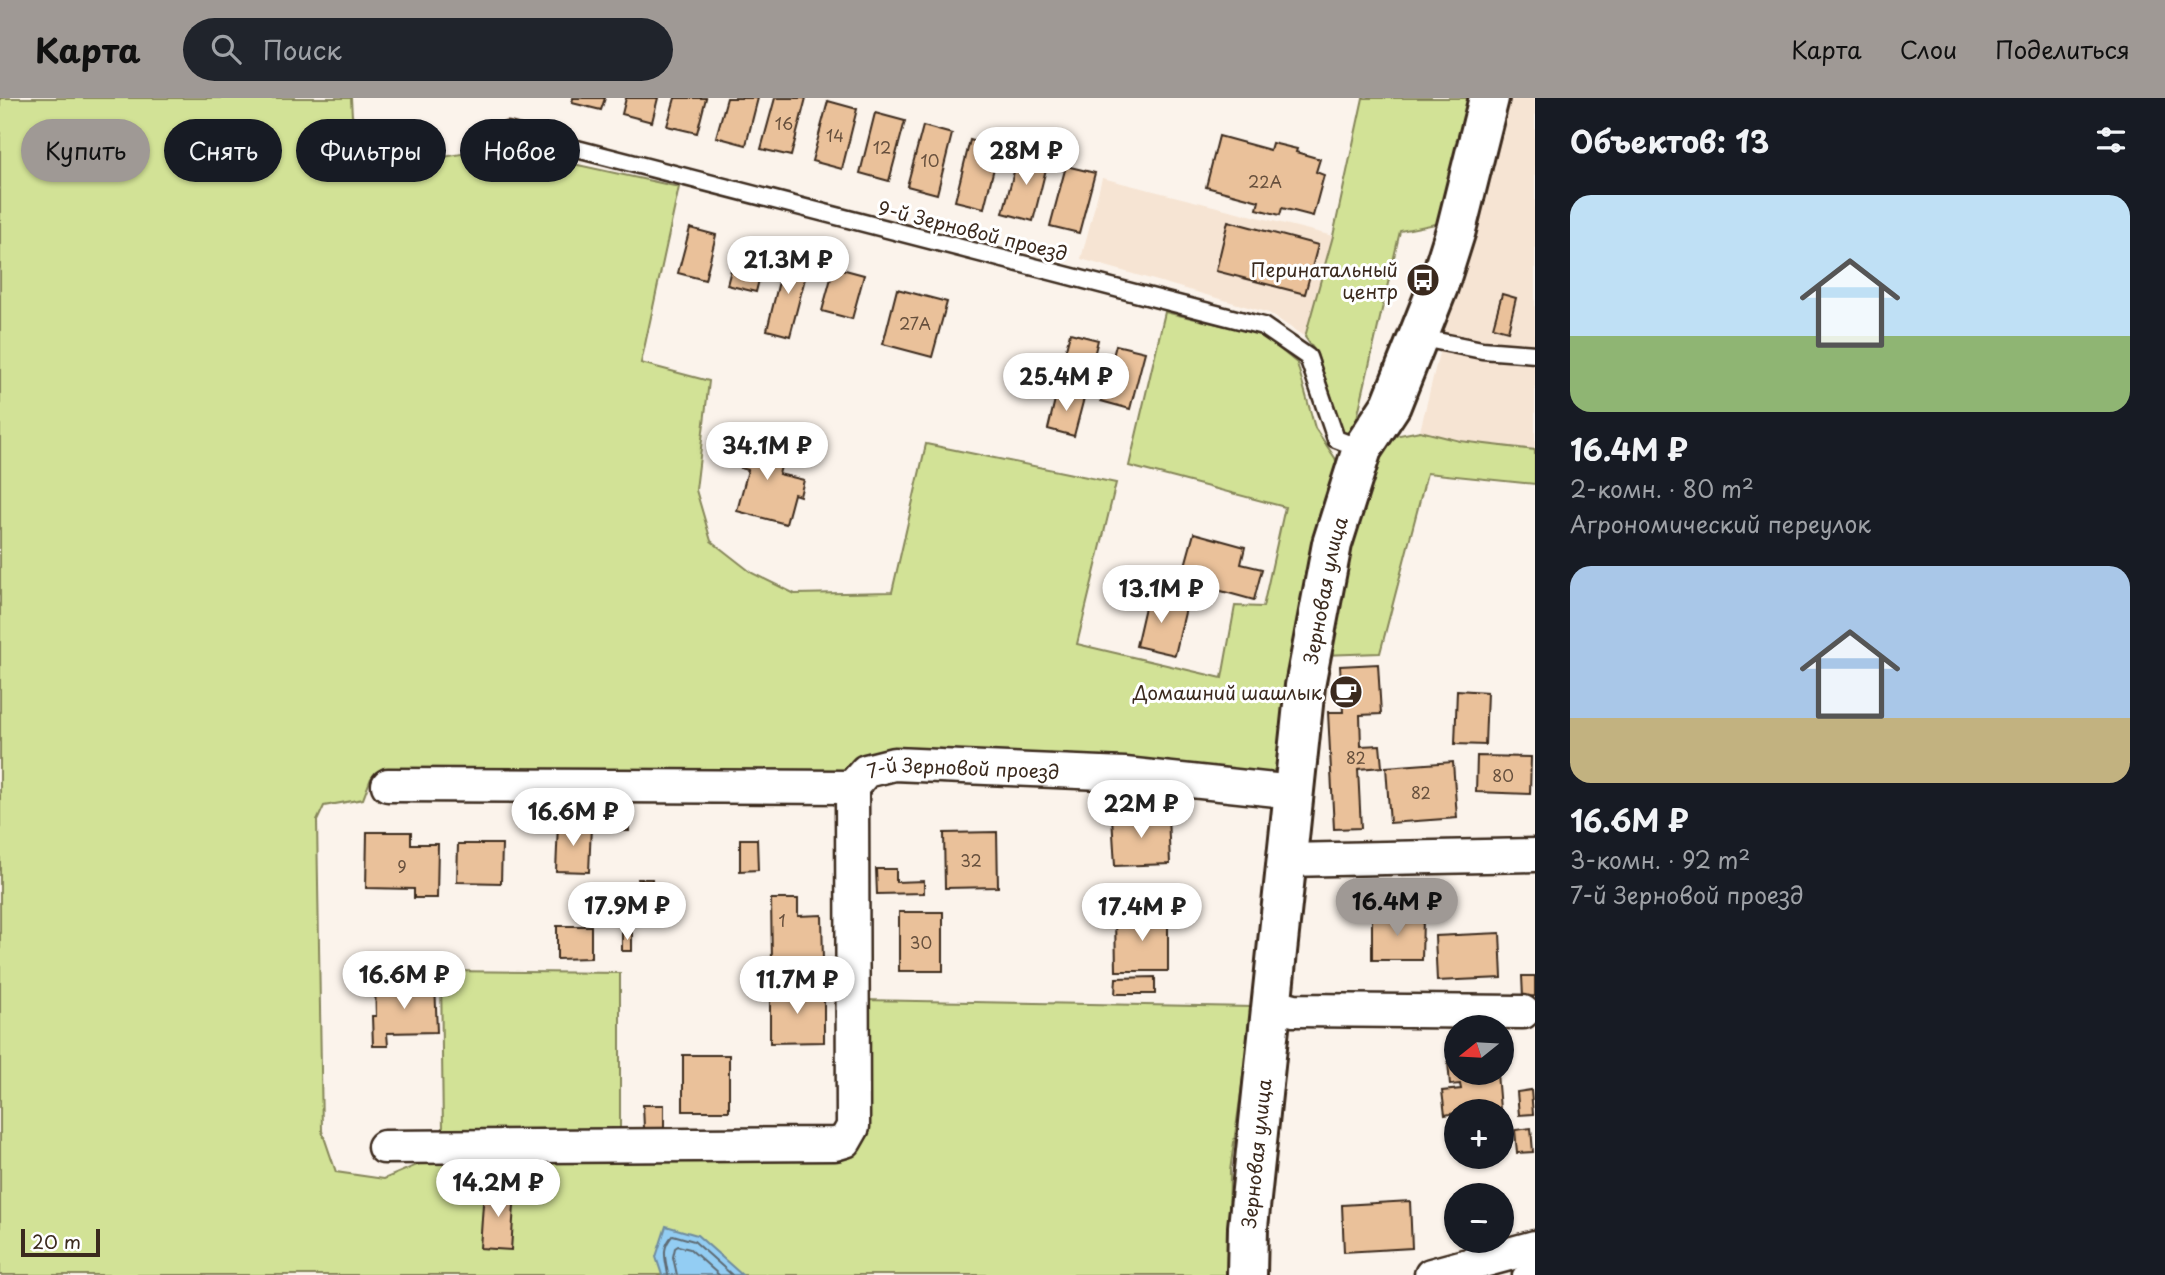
<!DOCTYPE html>
<html lang="ru">
<meta charset="utf-8">
<style>
:root{--surface:#171b24;--page:#20242c;--text:#f1f3f6;--muted:#9ea1a6;--accent:#9f9995}
body{margin:0;font-family:"Playpen Sans",sans-serif;background:var(--page);color:var(--text);height:100vh;display:flex;flex-direction:column;font-size:26px;white-space:nowrap}
*{box-sizing:border-box;margin:0}
p{font-size:23px;color:var(--muted)}
.icon{flex:none;width:38px;height:38px;fill:none;stroke:currentColor;stroke-width:2;stroke-linecap:round;stroke-linejoin:round}
.map{position:relative;flex:1;overflow:hidden}
.drawer{display:flex;flex-direction:column;background:var(--surface);width:630px}
.drawer>*{flex:none}
.top-card{position:absolute;left:21px;top:21px;width:665px;height:63px;display:flex;gap:14px}
.needle{width:46px;rotate:252deg}
.buttons{position:absolute;left:1444px;top:917px;display:grid;gap:14px}
.buttons a{display:grid;place-items:center;width:70px;height:70px;border-radius:50%;background:var(--surface);box-shadow:0 2px 5px #0004;font-size:35px}
.scale{position:absolute;left:21px;bottom:18px;width:79px;box-sizing:border-box;padding-left:7px;border:4px solid #3b2a1e;border-top:0;font-size:19px;line-height:24px;white-space:nowrap;color:#3b2a1e;-webkit-text-stroke:5px #fff;paint-order:stroke}
.price{position:absolute;translate:-50% -60px;padding:0 16px;border-radius:24px;background:#fff;color:#222;font-size:23px;line-height:46px;filter:drop-shadow(0 2px 4px #0008)}
.price::after{content:'';position:absolute;left:50%;top:42px;width:21px;height:16px;margin-left:-10px;background:inherit;clip-path:polygon(0 0,100% 0,50% 100%)}
.price.active{background:var(--accent);color:#111}
ul{padding:0;list-style:none}
li{display:grid;align-content:center;gap:14px;height:371px;padding:0 35px}
li span{display:grid;place-items:center;height:217px;border-radius:21px;color:#555}
li>.icon{margin-inline-start:auto}
span .icon{width:126px;height:126px;fill:#fffc;stroke-width:1}
li b{font-size:30px}
h2{display:flex;justify-content:space-between;align-items:center;height:84px;padding:0 35px;font-size:30px}
.tag{padding:0 24px;border-radius:32px;background:var(--surface);box-shadow:0 2px 5px #0004;font-size:24px;line-height:63px}
.tag.active{background:var(--accent);color:#111}
header{display:flex;align-items:center;gap:42px;box-sizing:border-box;height:98px;padding:0 35px;background:var(--accent);color:#111}
header strong{font-size:33px}
nav{display:flex;gap:38px;margin-inline-start:auto;font-size:24px}
.search{width:490px;height:63px;background:var(--page);display:flex;align-items:center;gap:18px;box-sizing:border-box;padding:0 24px;border-radius:38px;color:var(--muted);font-size:26px}
main{display:flex;flex:1;min-height:0}
.map>svg:first-child{display:block}
</style>
<header>
<strong>Карта</strong>
<div class="search"><svg class="icon" aria-label="search" viewBox="0 0 24 24"><circle cx="10" cy="10" r="6"/><path d="M15 15l6 6"/></svg>Поиск</div>
<nav><a>Карта</a><a>Слои</a><a>Поделиться</a></nav>
</header>
<main>
<div class="map">
<svg width="1535" height="1177" viewBox="0 0 1535 1177">
<rect width="100%" height="100%" fill="#fbf3eb"/>
<filter id="ink" filterUnits="userSpaceOnUse"><feTurbulence type="fractalNoise" baseFrequency=".0143" numOctaves="2"/><feDisplacementMap in="SourceGraphic" scale="14" xChannelSelector="R" yChannelSelector="G"/><feConvolveMatrix kernelMatrix="1 2 1 2 8 2 1 2 1" color-interpolation-filters="sRGB"/></filter>
<g filter="url(#ink)">
<g fill="#f6e4d3">
<polygon points="1501,0 1535,0 1535,352 1460,343 1420,333"/>
<polygon points="1102,80 1333,138 1305,239 1269,215 1081,161"/>
</g>
<g fill="#d2e296" stroke="#86865a" stroke-width="2">
<polygon points="0,0 351,0 352,18 399,66 500,50 679,89 641,265 709,283 696,392 711,443 752,475 795,496 892,494 926,346 1116,385 1077,546 1222,580 1235,508 1263,509 1285,409 1129,368 1165,214 1261,236 1297,265 1315,330 1335,360 1340,373 1281,665 1271,675 1254,681 674,679 383,670 371,680 363,701 324,708 317,723 322,1033 336,1074 384,1081 431,1061 837,1055 863,902 1253,909 1230,1073 1228,1177 0,1177"/>
<polygon points="1363,0 1472,0 1441,125 1400,133 1355,329 1350,335 1343,334 1317,256 1305,239 1333,138"/>
<polygon points="1420,333 1460,343 1535,352 1535,386 1427,375 1380,555 1322,557 1379,341"/>
<polygon points="441,873 620,875 620,1040 443,1033"/>
</g>
<polygon fill="#93cdf3" stroke="#708c9e" stroke-width="2" points="666,1128 697,1137 742,1177 662,1177 656,1159"/>
<g fill="none" stroke-linecap="round" stroke-linejoin="round">
<g stroke="#5e6b73" stroke-width="2">
<path d="M668 1177C666 1161 660 1151 673 1137L694 1143 732 1177"/>
<polyline points="677,1177 673,1159 675,1150 678,1148 690,1151 719,1177"/>
</g>
</g>
<g fill="#eac19a" stroke="#3b2a1e" stroke-width="2">
<polygon points="573,0 605,0 601,12 572,5"/>
<polygon points="626,0 658,0 652,24 622,16"/>
<polygon points="675,0 706,0 697,35 667,28"/>
<polygon points="727,0 758,0 746,47 716,39"/>
<polygon points="775,0 806,0 791,58 761,51"/>
<polygon points="828,3 857,11 842,71 812,63"/>
<polygon points="875,15 905,23 889,83 860,75"/>
<polygon points="923,28 952,36 937,96 907,88"/>
<polygon points="1219,38 1270,52 1272,45 1297,51 1296,54 1320,61 1316,74 1324,77 1313,118 1282,110 1280,117 1257,111 1259,103 1206,89"/>
<polygon points="970,42 999,50 984,110 955,103"/>
<polygon points="1019,55 1048,63 1033,123 1003,115"/>
<polygon points="1066,68 1095,75 1079,135 1050,128"/>
<polygon points="1228,123 1318,147 1305,196 1216,173"/>
<polygon points="690,130 716,137 705,182 678,175"/>
<polygon points="738,145 766,153 756,194 727,187"/>
<polygon points="785,159 809,165 790,238 767,232"/>
<polygon points="834,169 864,177 852,221 822,213"/>
<polygon points="897,191 947,204 932,259 883,246"/>
<polygon points="1502,196 1516,200 1508,233 1493,229"/>
<polygon points="1070,235 1098,242 1089,277 1061,270"/>
<polygon points="1116,247 1145,254 1130,311 1101,303"/>
<polygon points="1057,293 1084,300 1074,338 1048,331"/>
<polygon points="750,337 787,347 779,376 804,382 800,398 794,396 786,426 737,413 748,372 741,370"/>
<polygon points="1194,435 1245,449 1241,466 1262,471 1254,502 1181,482"/>
<polygon points="1148,496 1187,506 1175,557 1136,548"/>
<polygon points="1378,566 1381,616 1360,617 1361,648 1380,647 1382,669 1358,671 1361,730 1334,731 1328,614 1343,614 1340,568"/>
<polygon points="1457,592 1487,594 1485,647 1455,646"/>
<polygon points="1477,658 1531,659 1530,696 1476,694"/>
<polygon points="1453,664 1457,720 1390,725 1386,669"/>
<polygon points="1168,716 1170,766 1115,768 1112,719"/>
<polygon points="607,718 628,718 629,733 607,733"/>
<polygon points="558,726 591,728 589,774 556,773"/>
<polygon points="367,734 411,734 411,746 438,746 437,800 414,800 414,791 366,790"/>
<polygon points="997,734 998,789 945,790 944,735"/>
<polygon points="740,741 757,741 758,772 740,773"/>
<polygon points="458,746 502,746 501,785 457,784"/>
<polygon points="876,771 896,771 896,784 924,783 924,795 877,796"/>
<rect x="638" y="781" width="14" height="13"/>
<polygon points="771,801 798,801 798,818 822,817 823,863 772,864"/>
<rect x="899" y="814" width="44" height="59"/>
<polygon points="622,815 632,815 633,828 621,828"/>
<polygon points="1115,818 1168,818 1168,873 1116,873"/>
<polygon points="1372,819 1423,819 1422,862 1372,862"/>
<polygon points="557,828 591,828 591,860 557,861"/>
<rect x="622" y="835" width="10" height="18"/>
<polygon points="1500,835 1502,880 1437,883 1435,838"/>
<polygon points="1522,878 1535,878 1535,898 1523,899"/>
<polygon points="1155,879 1155,896 1115,896 1116,880"/>
<polygon points="435,886 437,934 387,935 388,948 373,948 372,918 376,918 375,888"/>
<polygon points="770,891 824,891 824,944 770,945"/>
<rect x="683" y="957" width="46" height="56"/>
<polygon points="1456,963 1456,975 1497,975 1500,1011 1456,1013 1456,1015 1445,1017 1442,993 1461,991 1460,986 1450,987 1448,964"/>
<polygon points="1531,992 1533,1016 1519,1017 1517,994"/>
<polygon points="643,1007 664,1007 664,1030 644,1030"/>
<polygon points="1531,1030 1533,1054 1517,1055 1515,1032"/>
<polygon points="484,1091 515,1092 511,1152 480,1150"/>
<polygon points="1410,1103 1412,1150 1344,1154 1342,1107"/>
</g>
<g fill="none" stroke-linecap="round" stroke-linejoin="round">
<defs>
<g id="service">
<polyline points="507,33 1263,228 1308,259 1336,341 1362,351"/>
<polyline points="1417,239 1482,252 1535,256"/>
<polyline points="1521,1177 1535,1172"/>
</g>
<g id="minor">
<path id="s1" d="M388 687 852 689 866 673 894 666 1125 676 1294 694"/>
<polyline points="1286,762 1535,757"/>
<polyline points="1271,906 1294,912 1523,914"/>
<polyline points="384,1049 835,1046 845,1043 853,1029 852,689"/>
<polyline points="1431,1177 1535,1149"/>
</g>
<g id="tertiary">
<path id="s2" d="M1247 1177 1248 1129 1305 588 1332 446 1362 351 1391 307 1438 189 1456 132 1489 0"/>
</g>
</defs>
<use href="#service" stroke="#3b2a1e" stroke-width="21"/>
<use href="#minor" stroke="#3b2a1e" stroke-width="37"/>
<use href="#tertiary" stroke="#3b2a1e" stroke-width="44"/>
<use href="#service" stroke="#fff" stroke-width="16"/>
<use href="#minor" stroke="#fff" stroke-width="32"/>
<use href="#tertiary" stroke="#fff" stroke-width="38"/>
</g>
</g>
<defs>
<symbol id="bus-disc" viewBox="-11 -11 22 22"><circle r="9.5" fill="#3b2a1e" stroke="#fff"/><path d="M-5-6H5V4H4V6H2V4H-2V6H-4V4H-5ZM-3.5-4V0h7V-4ZM-3.5 1.2v1.5H-2V1.2ZM2 1.2v1.5H3.5V1.2Z" fill="#fff"/></symbol>
<symbol id="cafe-disc" viewBox="-11 -11 22 22"><circle r="9.5" fill="#3b2a1e" stroke="#fff"/><path d="M-5.5-4.5H6V0H3Q3 3.5 0 3.5H-2.5Q-5.5 3.5-5.5 0ZM3-3.2v2h1.7v-2ZM-6 4.5H4V6H-6Z" fill="#fff"/></symbol>
</defs>
<g fill-rule="evenodd">
<use href="#bus-disc" x="1404" y="163" width="38" height="38"/>
<use href="#cafe-disc" x="1327" y="575" width="38" height="38"/>
</g>
<g text-anchor="middle" dominant-baseline="central" stroke-width="6" stroke-linejoin="round" paint-order="stroke">
<g font-size="16" fill="#67503d">
<text x="784" y="25">16</text>
<text x="835" y="37">14</text>
<text x="882" y="49">12</text>
<text x="930" y="62">10</text>
<text x="1265" y="83">22А</text>
<text x="915" y="225">27А</text>
<text x="1356" y="659">82</text>
<text x="1503" y="677">80</text>
<text x="1421" y="694">82</text>
<text x="971" y="762">32</text>
<text x="402" y="768">9</text>
<text x="782" y="822">1</text>
<text x="921" y="844">30</text>
</g>
<g font-size="19" fill="#3b2a1e" stroke="#fff">
<text transform="translate(973 132) rotate(14)">9-й Зерновой проезд</text>
<text stroke="none"><textPath href="#s2" startOffset="690">Зерновая улица</textPath></text>
<text stroke="none"><textPath href="#s1" startOffset="583">7-й Зерновой проезд</textPath></text>
<text stroke="none"><textPath href="#s2" startOffset="122">Зерновая улица</textPath></text>
</g>
<g font-size="19" fill="#3b2a1e" stroke="#fff" text-anchor="end">
<text x="1398" y="171">Перинатальный<tspan x="1398" dy="22">центр</tspan></text>
<text x="1322" y="594">Домашний шашлык</text>
</g>
</g>
</svg>
<div class="buttons">
<a><svg class="needle" viewBox="-14 -14 28 28"><path d="M0-13l5 13h-10z" fill="#e53935"/><path d="M0 13l5-13h-10z" fill="#9ea1a6"/></svg></a>
<a>+</a>
<a>−</a>
</div>
<div class="scale">20 m</div>
<b class="price" style="left:1026px;top:89px">28M ₽</b>
<b class="price" style="left:788px;top:198px">21.3M ₽</b>
<b class="price" style="left:1066px;top:315px">25.4M ₽</b>
<b class="price" style="left:767px;top:384px">34.1M ₽</b>
<b class="price" style="left:1161px;top:527px">13.1M ₽</b>
<b class="price" style="left:1141px;top:742px">22M ₽</b>
<b class="price" style="left:573px;top:750px">16.6M ₽</b>
<b class="price active" style="left:1397px;top:840px">16.4M ₽</b>
<b class="price" style="left:627px;top:844px">17.9M ₽</b>
<b class="price" style="left:1142px;top:845px">17.4M ₽</b>
<b class="price" style="left:404px;top:913px">16.6M ₽</b>
<b class="price" style="left:797px;top:918px">11.7M ₽</b>
<b class="price" style="left:498px;top:1121px">14.2M ₽</b>
<div class="top-card">
<a class="tag active">Купить</a>
<a class="tag">Снять</a>
<a class="tag">Фильтры</a>
<a class="tag">Новое</a>
</div>
</div>
<section class="drawer">
<h2>Объектов: 13<svg class="icon" aria-label="filters" viewBox="0 0 24 24"><path d="M4 7h16M4 17h16"/><circle cx="9" cy="7" r="2"/><circle cx="15" cy="17" r="2"/></svg></h2>
<ul>
<li><span style="background:linear-gradient(#bfe0f5 65%,#8fb573 0)"><svg class="icon" aria-label="home" viewBox="0 0 24 24"><path d="M3 11l9-7 9 7M6 9v11h12V9"/></svg></span><div><b>16.4M ₽</b><p>2-комн. · 80 m²</p><p>Агрономический переулок</p></div></li>
<li><span style="background:linear-gradient(#a9c7e8 70%,#c2b280 0)"><svg class="icon" aria-label="home" viewBox="0 0 24 24"><path d="M3 11l9-7 9 7M6 9v11h12V9"/></svg></span><div><b>16.6M ₽</b><p>3-комн. · 92 m²</p><p>7-й Зерновой проезд</p></div></li>
</ul>
</section>
</main>
